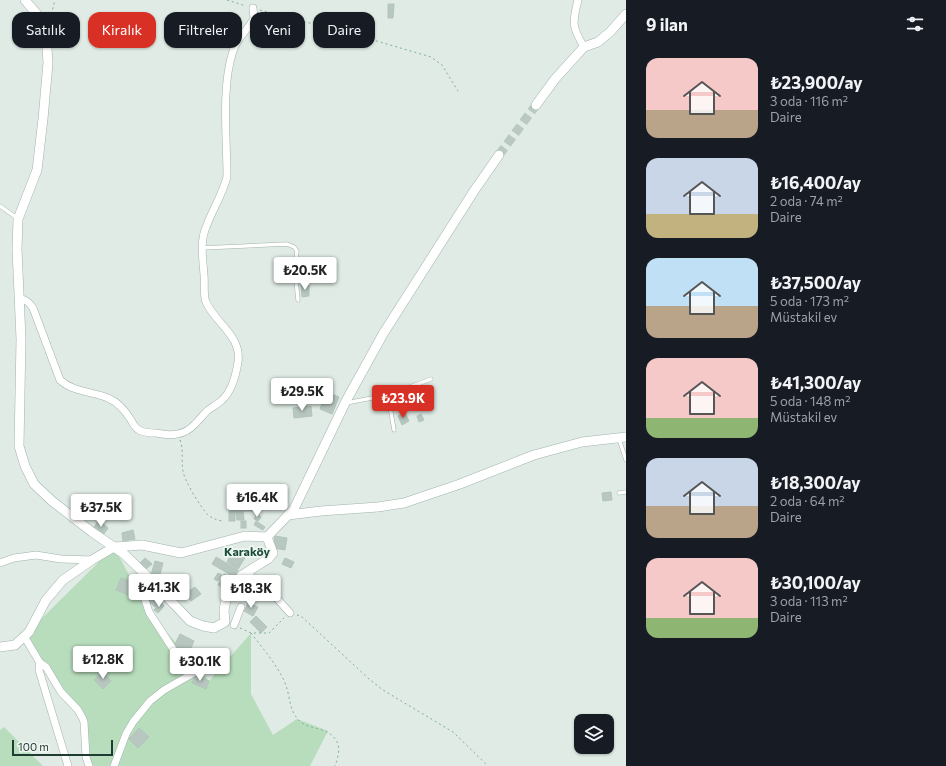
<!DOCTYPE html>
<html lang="tr">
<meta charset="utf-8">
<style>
:root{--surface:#171b24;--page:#20242c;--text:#f1f3f6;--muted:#9ea1a6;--accent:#d93025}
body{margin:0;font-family:Commissioner,sans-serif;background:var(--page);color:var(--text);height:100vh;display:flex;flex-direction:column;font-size:15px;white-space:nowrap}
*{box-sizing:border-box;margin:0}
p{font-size:13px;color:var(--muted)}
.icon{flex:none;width:22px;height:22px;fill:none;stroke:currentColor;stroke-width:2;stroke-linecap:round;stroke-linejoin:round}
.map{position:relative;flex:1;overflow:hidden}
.side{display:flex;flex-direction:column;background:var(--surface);width:320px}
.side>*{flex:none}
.guide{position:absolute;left:12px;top:12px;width:380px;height:36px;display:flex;gap:8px}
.controls{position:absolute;left:574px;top:714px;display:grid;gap:8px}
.controls a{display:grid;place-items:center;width:40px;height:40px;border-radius:8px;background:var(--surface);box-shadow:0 1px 3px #0004;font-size:20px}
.scale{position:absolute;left:12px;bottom:10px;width:101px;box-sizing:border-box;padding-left:4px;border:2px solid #203b31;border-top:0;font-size:11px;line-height:14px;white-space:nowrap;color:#203b31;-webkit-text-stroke:3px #f0f7f3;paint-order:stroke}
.price{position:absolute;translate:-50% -34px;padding:0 9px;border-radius:4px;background:#fff;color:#222;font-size:13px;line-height:26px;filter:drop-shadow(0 1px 2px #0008)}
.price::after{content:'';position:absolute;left:50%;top:24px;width:12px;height:9px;margin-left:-6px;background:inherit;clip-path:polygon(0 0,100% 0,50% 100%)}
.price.selected{background:var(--accent);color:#fff}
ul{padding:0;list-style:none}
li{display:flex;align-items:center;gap:12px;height:100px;padding:0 20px}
li span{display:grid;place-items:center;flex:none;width:112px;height:80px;border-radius:12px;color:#555}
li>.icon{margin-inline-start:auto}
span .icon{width:48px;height:48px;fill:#fffc;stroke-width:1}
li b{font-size:17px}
h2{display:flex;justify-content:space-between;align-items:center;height:48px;padding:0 20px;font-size:17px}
.pill{padding:0 14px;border-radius:12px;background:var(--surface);box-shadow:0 1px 3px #0004;font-size:14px;line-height:36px}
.pill.selected{background:var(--accent);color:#fff}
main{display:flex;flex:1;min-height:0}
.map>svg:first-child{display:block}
</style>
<main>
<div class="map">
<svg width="626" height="766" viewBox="0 0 626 766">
<rect width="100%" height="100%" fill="#dfebe4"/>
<g fill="#b8ddbd">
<polygon points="114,547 149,612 209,681 251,633 251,694 273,735 297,719 328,731 310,766 91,766 84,722 24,636"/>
<polygon points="4,727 43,766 0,766 0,730"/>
</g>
<g fill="#b8c8c0" stroke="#b2c4bb">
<polygon points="388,4 394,4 393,18 388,18"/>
<polygon points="301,285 309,285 309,296 302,297"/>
<polygon points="296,389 298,397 292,398 290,391"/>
<polygon points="326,392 339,397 332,414 320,409"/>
<polygon points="311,406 312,416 294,418 293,408"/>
<polygon points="405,413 409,421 402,425 398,416"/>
<polygon points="421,414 424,420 419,422 417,416"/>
<polygon points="611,492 612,500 603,501 602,493"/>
<rect x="229" y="506" width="6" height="15"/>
<polygon points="256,507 256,511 243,511 244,520 237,520 236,508"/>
<polygon points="257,514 261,517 258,521 254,519"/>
<polygon points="99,520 108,528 103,535 93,528"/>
<rect x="241" y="521" width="5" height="7"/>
<polygon points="256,521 265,527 263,530 254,525"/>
<polygon points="133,530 135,539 123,541 122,533"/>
<polygon points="275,536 287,538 285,550 273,548"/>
<polygon points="234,549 246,556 238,569 227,562"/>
<polygon points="216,557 238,570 234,577 212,564"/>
<polygon points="145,558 152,564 146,569 140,563"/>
<polygon points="285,558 294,562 291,568 282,564"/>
<polygon points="155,561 163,563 159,578 151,575"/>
<polygon points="218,573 222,575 218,581 214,579"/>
<polygon points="224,574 230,577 224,588 218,585"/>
<polygon points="121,578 134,583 129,595 116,590"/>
<polygon points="195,587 201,594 191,601 186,593"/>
<polygon points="243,588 253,592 249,602 239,598"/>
<polygon points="152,595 160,602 155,607 147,600"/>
<polygon points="161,602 164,606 158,613 154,610"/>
<polygon points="248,603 258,607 253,616 244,611"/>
<polygon points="256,616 267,627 261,633 250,622"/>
<polygon points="180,634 194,641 189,653 174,646"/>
<polygon points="103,672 111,681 103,689 94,680"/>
<polygon points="195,675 209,681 206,689 192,683"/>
<polygon points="139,728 149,737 138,748 129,739"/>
</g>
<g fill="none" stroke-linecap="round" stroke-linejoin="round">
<polyline stroke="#b9c8c0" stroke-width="9" stroke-dasharray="9 4.5" stroke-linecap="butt" points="499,155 536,105"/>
<defs>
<g id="service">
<polyline points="0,206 17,218"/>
<polyline points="202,248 287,244 294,247 297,251 295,270 298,300"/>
<polyline points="388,395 394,430"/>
<polyline points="346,403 388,395 431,379"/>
<polyline points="619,439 626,460"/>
<polyline points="619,493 626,492"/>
</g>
<g id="minor">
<path d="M578 0C572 23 572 27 584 47"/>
<path d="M19 298C26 300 29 302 33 308L60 380C74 393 94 391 110 399 119 403 126 412 131 420 133 424 135 428 139 430 143 432 151 433 156 433 171 436 184 436 195 424 199 420 203 415 207 411 212 407 218 404 222 400 232 391 236 375 238 362 242 336 215 323 206 302 203 295 205 283 204 275 203 260 200 244 205 230 211 212 222 196 227 177 227 139 221 87 233 51 237 38 248 30 254 18L253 8"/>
<polyline points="0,563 14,558 36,555 61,559 92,560"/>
<polyline points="142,572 142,591 149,612 182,663 197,671"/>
<polyline points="247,572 262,588 273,594 290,613"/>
<polyline points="234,625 241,607"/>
<polyline points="24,636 40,663 46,667 61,692 78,710 82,717 84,722 86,757 89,766"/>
<polyline points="40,663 39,670 68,766"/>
<polyline points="114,766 126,734 133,722 150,701 164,690 197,671"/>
</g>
<g id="tertiary">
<polyline points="25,0 36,13 42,22 46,34 48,63 43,119 37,170 18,219 17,249 21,339 19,446 25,466 34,484 52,501 92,532 124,554 152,581 190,621 203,626 214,628 225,622 224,610 227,595 242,575 268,559 273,553 267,537 294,509 346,401 383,334 474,191 499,155"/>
<polyline points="536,105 555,79 584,47 598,42 610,32 626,14"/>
<polyline points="288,515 321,511 378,507 404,503 460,484 534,455 582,442 626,437"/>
<polyline points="0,647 15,645 29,632 46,600 63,580 92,560 114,547 142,545 181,553 245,536 267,537"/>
</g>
</defs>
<use href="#service" stroke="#a2b3ab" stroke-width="4.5"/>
<use href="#minor" stroke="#a2b3ab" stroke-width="8"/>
<use href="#tertiary" stroke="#a2b3ab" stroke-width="10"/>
<g stroke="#7faf9b" stroke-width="1" stroke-dasharray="2 3" stroke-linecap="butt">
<polyline points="227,0 246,6"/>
<polyline points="260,10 363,37 431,57 442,65 458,91"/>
<polyline points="50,19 55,0"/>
<path d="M180 440C184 451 181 460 183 471 184 480 201 508 208 515 212 518 216 520 222 521"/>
<polyline points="297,615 301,616 369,679 383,690 453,732 488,766"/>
<polyline points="240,628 251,633 269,633 284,618"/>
<path d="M251 633C261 646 272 659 280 673 283 678 286 684 287 689 290 699 290 710 297 718 306 731 326 725 336 740 341 747 338 758 335 766"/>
</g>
<use href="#service" stroke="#fff" stroke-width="3.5"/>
<use href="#minor" stroke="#fff" stroke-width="7"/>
<use href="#tertiary" stroke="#fff" stroke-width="9"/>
</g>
<g text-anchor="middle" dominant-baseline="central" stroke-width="3.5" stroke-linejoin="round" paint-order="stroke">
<g font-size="12" font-weight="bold" fill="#1c4d3c" stroke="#f0f7f3">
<text x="247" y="551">Karaköy</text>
</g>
</g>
</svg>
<div class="controls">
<a><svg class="icon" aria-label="layers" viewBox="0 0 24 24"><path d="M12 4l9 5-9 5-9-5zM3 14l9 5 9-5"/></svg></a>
</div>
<div class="scale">100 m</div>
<b class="price" style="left:305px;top:291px">₺20.5K</b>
<b class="price" style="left:302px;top:412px">₺29.5K</b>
<b class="price selected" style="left:403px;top:419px">₺23.9K</b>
<b class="price" style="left:257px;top:518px">₺16.4K</b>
<b class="price" style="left:101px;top:528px">₺37.5K</b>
<b class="price" style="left:159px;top:608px">₺41.3K</b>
<b class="price" style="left:251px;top:609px">₺18.3K</b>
<b class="price" style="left:103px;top:680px">₺12.8K</b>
<b class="price" style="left:200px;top:682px">₺30.1K</b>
<div class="guide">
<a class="pill">Satılık</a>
<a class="pill selected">Kiralık</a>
<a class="pill">Filtreler</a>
<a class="pill">Yeni</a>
<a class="pill">Daire</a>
</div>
</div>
<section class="side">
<h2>9 ilan<svg class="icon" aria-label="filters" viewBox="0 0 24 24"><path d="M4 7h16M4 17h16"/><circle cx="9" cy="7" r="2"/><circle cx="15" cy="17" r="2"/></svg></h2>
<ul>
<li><span style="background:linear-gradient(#f6c9c9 65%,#b9a48a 0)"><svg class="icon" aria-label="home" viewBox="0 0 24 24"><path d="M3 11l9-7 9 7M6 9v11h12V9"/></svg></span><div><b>₺23,900/ay</b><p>3 oda · 116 m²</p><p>Daire</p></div></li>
<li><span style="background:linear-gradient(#c9d6e8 70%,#c2b280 0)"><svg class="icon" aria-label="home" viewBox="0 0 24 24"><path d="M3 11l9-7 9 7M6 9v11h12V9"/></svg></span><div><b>₺16,400/ay</b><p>2 oda · 74 m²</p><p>Daire</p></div></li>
<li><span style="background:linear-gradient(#bfe0f5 60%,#b9a48a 0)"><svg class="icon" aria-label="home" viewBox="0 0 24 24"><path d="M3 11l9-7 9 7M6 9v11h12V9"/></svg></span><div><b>₺37,500/ay</b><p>5 oda · 173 m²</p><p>Müstakil ev</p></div></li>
<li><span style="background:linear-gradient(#f6c9c9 75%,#8fb573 0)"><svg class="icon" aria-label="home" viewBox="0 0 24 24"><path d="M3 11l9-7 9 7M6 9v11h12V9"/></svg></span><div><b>₺41,300/ay</b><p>5 oda · 148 m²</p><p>Müstakil ev</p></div></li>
<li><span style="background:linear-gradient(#c9d6e8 60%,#b9a48a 0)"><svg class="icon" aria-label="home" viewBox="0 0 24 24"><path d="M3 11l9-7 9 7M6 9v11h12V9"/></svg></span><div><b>₺18,300/ay</b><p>2 oda · 64 m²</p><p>Daire</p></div></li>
<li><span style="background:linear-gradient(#f6c9c9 75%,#8fb573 0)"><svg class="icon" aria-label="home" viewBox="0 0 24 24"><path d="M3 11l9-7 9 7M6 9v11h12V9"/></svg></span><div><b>₺30,100/ay</b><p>3 oda · 113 m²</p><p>Daire</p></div></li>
</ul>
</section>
</main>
